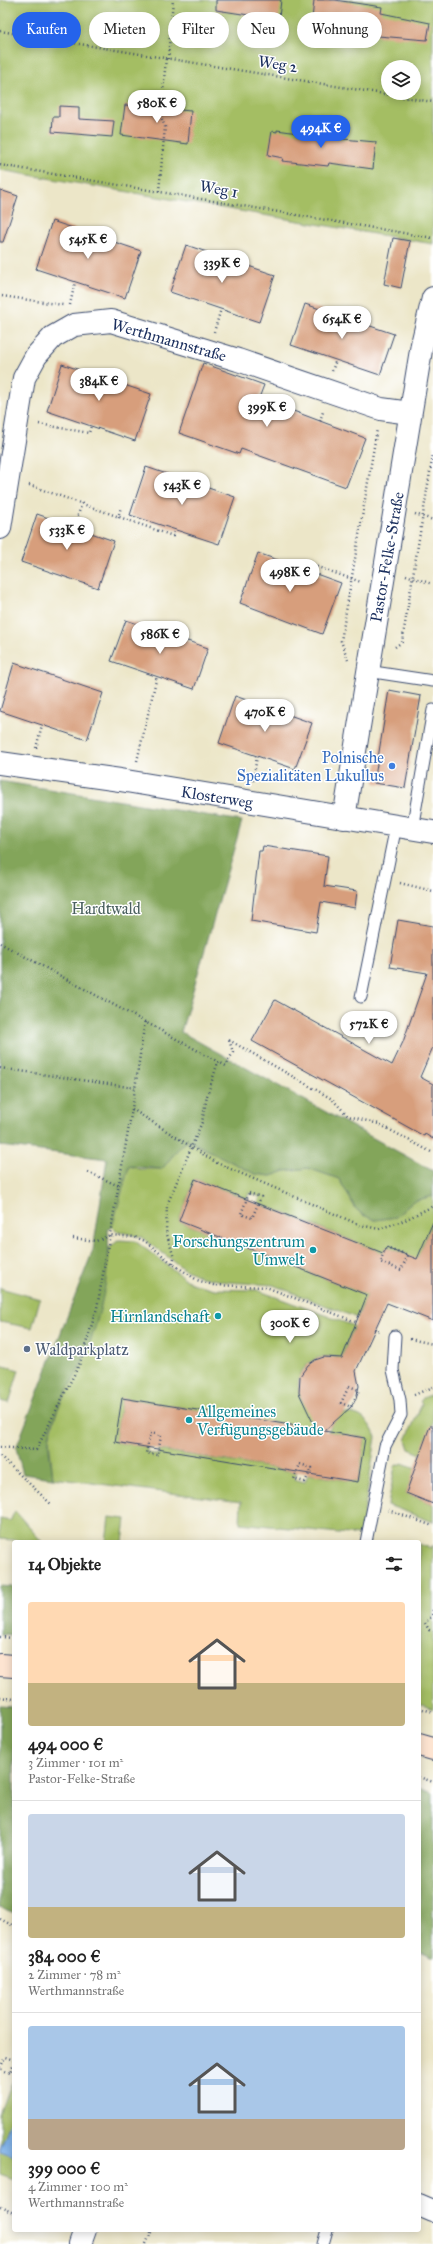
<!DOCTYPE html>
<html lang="de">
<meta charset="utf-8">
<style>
:root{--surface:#fff;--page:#f6f6f6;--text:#222;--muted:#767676;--line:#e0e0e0;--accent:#2563eb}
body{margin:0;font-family:"IM FELL Great Primer",serif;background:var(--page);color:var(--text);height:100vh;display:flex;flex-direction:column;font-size:15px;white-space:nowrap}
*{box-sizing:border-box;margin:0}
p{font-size:13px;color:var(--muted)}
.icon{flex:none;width:22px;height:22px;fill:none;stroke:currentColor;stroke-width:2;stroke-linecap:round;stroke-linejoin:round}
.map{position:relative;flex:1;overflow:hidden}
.side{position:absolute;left:12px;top:1540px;width:409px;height:692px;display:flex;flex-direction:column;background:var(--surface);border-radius:4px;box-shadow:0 2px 10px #0003}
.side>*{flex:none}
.top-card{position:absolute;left:12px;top:12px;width:409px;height:36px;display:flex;gap:8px}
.fabs{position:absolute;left:381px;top:60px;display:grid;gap:8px}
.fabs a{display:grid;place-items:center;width:40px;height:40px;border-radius:50%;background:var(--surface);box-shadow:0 2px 10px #0003;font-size:20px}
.price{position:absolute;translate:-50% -34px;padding:0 9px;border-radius:14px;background:#fff;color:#222;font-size:13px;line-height:26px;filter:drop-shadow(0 1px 2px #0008)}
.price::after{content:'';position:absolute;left:50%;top:24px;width:12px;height:9px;margin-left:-6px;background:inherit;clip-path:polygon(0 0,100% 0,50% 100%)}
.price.on{background:var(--accent);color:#fff}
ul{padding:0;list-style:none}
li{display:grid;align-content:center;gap:8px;height:212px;padding:0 16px}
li+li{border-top:1px solid var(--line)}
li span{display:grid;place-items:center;height:124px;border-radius:4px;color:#555}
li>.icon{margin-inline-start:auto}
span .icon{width:72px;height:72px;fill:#fffc;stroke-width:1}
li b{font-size:17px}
h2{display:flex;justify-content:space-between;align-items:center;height:48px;padding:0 16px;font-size:17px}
.chip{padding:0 14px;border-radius:18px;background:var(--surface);box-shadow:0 2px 10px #0003;font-size:14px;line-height:36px}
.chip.on{background:var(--accent);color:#fff}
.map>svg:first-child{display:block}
</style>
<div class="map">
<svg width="433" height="2244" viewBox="0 0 433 2244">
<rect width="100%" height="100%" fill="#fff"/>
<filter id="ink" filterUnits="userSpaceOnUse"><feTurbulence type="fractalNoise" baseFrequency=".025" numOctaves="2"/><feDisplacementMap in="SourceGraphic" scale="8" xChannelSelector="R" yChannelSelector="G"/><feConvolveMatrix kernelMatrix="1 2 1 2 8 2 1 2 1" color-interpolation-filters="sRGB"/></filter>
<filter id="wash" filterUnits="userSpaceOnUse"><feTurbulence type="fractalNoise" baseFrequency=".012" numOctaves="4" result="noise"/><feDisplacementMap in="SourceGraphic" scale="16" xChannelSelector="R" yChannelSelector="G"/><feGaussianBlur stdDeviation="0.9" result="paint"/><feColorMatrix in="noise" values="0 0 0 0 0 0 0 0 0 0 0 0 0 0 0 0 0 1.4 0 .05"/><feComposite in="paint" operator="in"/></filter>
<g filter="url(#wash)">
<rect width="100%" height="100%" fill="#ece6c8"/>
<g fill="#a4be64" stroke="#607661" fill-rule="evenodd">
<path d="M0 0H433V244L0 170ZM388 67H414V93H388Z"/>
<polygon points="190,1141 255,1174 271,1176 285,1171 308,1168 339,1179 356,1209 363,1215 375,1220 396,1217 413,1201 433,1196 433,1220 415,1265 408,1255 386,1247 383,1253 258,1203 260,1197 249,1193 247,1199 195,1179 179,1221 367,1295 357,1318 273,1285 227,1282 201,1277 184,1269 141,1237 116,1231 112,1227 129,1166 140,1169 162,1169 182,1144"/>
<path d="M119 1240 135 1241 191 1283 215 1289 257 1290 354 1326 341 1359C305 1345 278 1392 319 1416L314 1429 122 1398 115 1442 147 1447V1453L158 1455 159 1450 297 1472 294 1479 305 1482 308 1474 358 1482 365 1438 328 1432 335 1416C357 1409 367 1417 376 1437L361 1533 358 1535 240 1523 241 1502 53 1478 49 1439 57 1411 84 1357 97 1319 104 1289 110 1247Z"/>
<polygon points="0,1288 40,1299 32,1328 0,1322"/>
<polygon points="0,1365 19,1370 9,1403 0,1401"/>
<polygon points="433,1394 433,1424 421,1454 409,1449 406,1440 422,1404 420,1402 423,1398"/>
<polygon points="402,1463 416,1468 406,1493 433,1504 433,1522 388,1505 395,1466"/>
<polygon points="15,1511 42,1542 0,1539 0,1519 10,1521"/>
<polygon points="109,1517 126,1519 123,1542 106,1542"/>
<polygon points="419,1544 431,1548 433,1545 433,1709 419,1704"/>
<polygon points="14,2078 14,2180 0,2175 0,2114"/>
</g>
<g fill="#83a55a" stroke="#4f6a5c">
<path d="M0 781 242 821 181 1032 433 1171V1196L413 1201 396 1217 375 1220 363 1215 356 1209 339 1179 308 1168 285 1171 271 1176 255 1174 190 1141 182 1144 162 1169 129 1166 112 1227 108 1229C111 1271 101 1318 84 1357 73 1384 53 1409 49 1438 48 1450 52 1466 53 1478L23 1474 16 1448 93 1250 107 1159 0 1146Z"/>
<polygon points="0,1586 14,1587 14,1635 0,1634"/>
<polygon points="0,1706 14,1707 14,1913 0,1907"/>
<polygon points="419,1788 433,1793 433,1958 419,1952"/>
</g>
<polygon fill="#79ade6" stroke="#4a6ea2" points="14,2111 14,2156 0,2151 0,2146"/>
<g id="blocks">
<g fill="#d79e7b">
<polygon points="216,0 281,0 278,26 261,25 262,17 216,10"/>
<polygon points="314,0 335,0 382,7 381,13 430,23 427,40 378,36 378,34 345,32 345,33 311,29"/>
<polygon points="125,105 191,111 188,144 121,135"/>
<polygon points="59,106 79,107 79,119 114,121 112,137 52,132 53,117 59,117"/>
<polygon points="306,128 332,131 331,138 376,142 373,169 329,163 328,166 282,161 283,158 268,155 272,131 277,132 277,130 305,134"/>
<polygon points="0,190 18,196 3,242 0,242"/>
<polygon points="52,221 141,251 125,298 36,269"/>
<polygon points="393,238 410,241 401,288 384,284"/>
<polygon points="186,245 275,275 259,322 170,292"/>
<polygon points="305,304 394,334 380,375 291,345"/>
<polygon points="203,363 264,385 259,398 365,438 346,487 241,449 239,454 179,433"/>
<polygon points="62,364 151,394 135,441 47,411"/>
<polygon points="146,467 235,497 219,544 130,515"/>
<polygon points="37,514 114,541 98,588 21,562"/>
<polygon points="258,553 341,583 322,634 240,603"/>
<polygon points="126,620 208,648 194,689 111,661"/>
<polygon points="14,663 103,693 87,740 0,711"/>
<polygon points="389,690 421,696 405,788 374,783"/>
<polygon points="235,696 312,723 295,769 219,743"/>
<polygon points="263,846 328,856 324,886 357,891 355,908 321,902 316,932 251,921 259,851 262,851"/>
<polygon points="398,920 433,926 433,1047 420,1077 433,1084 433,1139 425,1134 424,1136 252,1041 275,1000 392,1065 403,1042 427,973 390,967"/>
<polygon points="195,1179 383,1253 386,1247 417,1259 433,1222 433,1321 387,1303 356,1371 359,1386 356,1399 351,1407 324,1431 365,1438 358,1482 115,1442 122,1398 316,1429 299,1393 300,1376 308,1365 315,1360 324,1357 342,1358 367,1295 179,1221"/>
<polygon points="430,1426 433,1426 433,1504 406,1493"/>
</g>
</g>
</g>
<g filter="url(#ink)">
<use href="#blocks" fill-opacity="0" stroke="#3a4a6e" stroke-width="1"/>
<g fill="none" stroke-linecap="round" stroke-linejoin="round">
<defs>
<g id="service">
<polyline points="367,671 433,681"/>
<polyline points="412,829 433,710"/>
<polyline points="361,997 396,826"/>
<polyline points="366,1542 385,1446 401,1415 400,1400 393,1370 395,1336"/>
<polyline points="323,2244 327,2230"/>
</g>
<g id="minor">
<polyline points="0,528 24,378 36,356 53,337 74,325 111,321 238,360 381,409 410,413"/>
<polyline points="0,763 120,780 433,832"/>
<polyline points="344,818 422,344 433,298"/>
<polyline points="419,2205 433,2211"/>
<polyline points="80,2244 85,2230"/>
</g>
<g id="secondary">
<polyline points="0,1665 14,1666"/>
<polyline points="419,1745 433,1749"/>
</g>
</defs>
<use href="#service" stroke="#3a4a6e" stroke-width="13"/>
<use href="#minor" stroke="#3a4a6e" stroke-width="24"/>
<use href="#secondary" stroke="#3a4a6e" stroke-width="24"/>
<g stroke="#3a4a6e" stroke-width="2.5" stroke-dasharray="1 3" stroke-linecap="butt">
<polyline points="0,31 433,102"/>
<polyline points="168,59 173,0"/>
<polyline points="0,165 433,238"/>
<polyline points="159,191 165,127 161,116 166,58"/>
<polyline points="2,296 63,305"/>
<polyline points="70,305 75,282"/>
<polyline points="214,332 221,309"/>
<polyline points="332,371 336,360"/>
<polyline points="320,421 323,412"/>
<polyline points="39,424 89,433 91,426"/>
<polyline points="29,485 173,536 174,529"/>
<polyline points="415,514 433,520"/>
<polyline points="118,518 121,507"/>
<polyline points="74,527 82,503"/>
<polyline points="298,567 300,561 361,582"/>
<polyline points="406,575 432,584"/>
<polyline points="395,647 402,642 433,454"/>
<polyline points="348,660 341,641 377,429"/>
<polyline points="36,748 42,725"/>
<polyline points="137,761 157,676"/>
<polyline points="253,781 257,756"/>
<polyline points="400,883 433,891"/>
<polyline points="0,943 226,1066 233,1052 229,1040"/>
<polyline points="229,1040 332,1099 348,1116 379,1124 433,1153"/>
<polyline points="0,1068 135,1088"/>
<polyline points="132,1109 217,1163 360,1225 379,1229 405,1220 433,1206"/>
<polyline points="88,1172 119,1186"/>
<polygon points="249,1193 261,1197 252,1218 241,1214"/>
<polyline points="73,1238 96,1241 110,1235 135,1237 145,1241 173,1264 197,1280 213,1285 266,1287 356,1322"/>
<polygon points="386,1247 408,1255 401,1270 380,1262"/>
<polyline points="173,1263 174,1258 166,1231 167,1205 202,1122 207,1096 218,1062"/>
<polyline points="374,1329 380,1331"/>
<polyline points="410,1339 433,1344"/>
<polygon points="349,1386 359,1390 351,1407 341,1403"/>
<polyline points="414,1395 433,1387"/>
<polygon points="150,1433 161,1435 158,1455 146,1453"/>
<polyline points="0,1447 36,1450 80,1363 97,1308 132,1109 145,1021"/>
<polyline points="0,1456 51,1504"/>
<polygon points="300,1464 312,1468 305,1482 294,1479"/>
<polyline points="388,1510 433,1526"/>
<polyline points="433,1610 432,1616 425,1623 429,1630 433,1631"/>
<polyline points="0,1637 14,1638"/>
<polyline points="0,1697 14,1699"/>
<polyline points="419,1708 433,1712"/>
<polyline points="419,1777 433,1782"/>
<polyline points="0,1919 14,1926"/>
<polyline points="14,2060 5,2057 0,2069 10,2073 14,2063"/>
<polyline points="0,2207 14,2213"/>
<polyline points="146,2244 152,2230"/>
</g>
<use href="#service" stroke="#fff" stroke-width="11"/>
<use href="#minor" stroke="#fff" stroke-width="22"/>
<use href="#secondary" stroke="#fde4d1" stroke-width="22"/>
</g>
</g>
<circle fill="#3f7fe0" stroke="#fff" stroke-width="1.5" cx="392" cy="766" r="4"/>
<g fill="#0f9aa8" stroke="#fff" stroke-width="1.5">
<circle cx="313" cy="1250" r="4"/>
<circle cx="218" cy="1316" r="4"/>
<circle cx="189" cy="1420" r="4"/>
</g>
<circle fill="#5c6f8a" stroke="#fff" stroke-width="1.5" cx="27" cy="1349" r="4"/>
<g text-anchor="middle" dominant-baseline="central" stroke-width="3" stroke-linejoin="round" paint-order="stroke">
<g font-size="16" fill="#1b2f5e" stroke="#fff">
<text transform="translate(278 64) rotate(9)">Weg 2</text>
<text transform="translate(219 189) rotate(10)">Weg 1</text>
<text transform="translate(169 340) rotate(16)">Werthmannstraße</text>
<text transform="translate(387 557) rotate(-80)">Pastor-Felke-Straße</text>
<text transform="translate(217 797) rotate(9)">Klosterweg</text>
</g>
<g font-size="16" fill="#366cbe" stroke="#fff" text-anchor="end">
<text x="384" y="757">Polnische<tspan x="384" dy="18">Spezialitäten Lukullus</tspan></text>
</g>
<g font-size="16" fill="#4b6160" stroke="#fff">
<text x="106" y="908">Hardtwald</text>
</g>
<g font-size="16" fill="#0d838f" stroke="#fff" text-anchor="end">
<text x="305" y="1241">Forschungszentrum<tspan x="305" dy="18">Umwelt</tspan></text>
<text x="210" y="1316">Hirnlandschaft</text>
<text x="197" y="1411" text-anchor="start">Allgemeines<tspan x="197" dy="18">Verfügungsgebäude</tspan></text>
</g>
<g font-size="16" fill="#4e5e75" stroke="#fff" text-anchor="start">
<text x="35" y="1349">Waldparkplatz</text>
</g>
</g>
</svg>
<div class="fabs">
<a><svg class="icon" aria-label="layers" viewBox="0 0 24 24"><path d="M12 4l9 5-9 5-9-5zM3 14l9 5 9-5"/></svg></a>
</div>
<b class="price" style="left:157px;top:124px">580K €</b>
<b class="price on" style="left:321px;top:149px">494K €</b>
<b class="price" style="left:88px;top:260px">545K €</b>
<b class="price" style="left:222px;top:284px">339K €</b>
<b class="price" style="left:342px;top:340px">654K €</b>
<b class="price" style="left:99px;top:402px">384K €</b>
<b class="price" style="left:267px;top:428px">399K €</b>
<b class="price" style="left:182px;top:506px">543K €</b>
<b class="price" style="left:67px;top:551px">533K €</b>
<b class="price" style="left:290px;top:593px">498K €</b>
<b class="price" style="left:160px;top:655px">586K €</b>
<b class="price" style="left:265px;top:733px">470K €</b>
<b class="price" style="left:369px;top:1045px">572K €</b>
<b class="price" style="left:290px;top:1344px">300K €</b>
<div class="top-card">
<a class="chip on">Kaufen</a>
<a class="chip">Mieten</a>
<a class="chip">Filter</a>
<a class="chip">Neu</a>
<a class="chip">Wohnung</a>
</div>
<section class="side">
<h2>14 Objekte<svg class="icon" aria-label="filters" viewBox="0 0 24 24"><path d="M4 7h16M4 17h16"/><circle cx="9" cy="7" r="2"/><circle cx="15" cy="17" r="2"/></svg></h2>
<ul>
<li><span style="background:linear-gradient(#ffd9b3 65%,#c2b280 0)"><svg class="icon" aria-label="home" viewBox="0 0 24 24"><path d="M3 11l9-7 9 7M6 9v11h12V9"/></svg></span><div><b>494 000 €</b><p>3 Zimmer · 101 m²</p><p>Pastor-Felke-Straße</p></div></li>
<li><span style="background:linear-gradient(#c9d6e8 75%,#c2b280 0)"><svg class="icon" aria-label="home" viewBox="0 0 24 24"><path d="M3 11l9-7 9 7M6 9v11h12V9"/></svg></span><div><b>384 000 €</b><p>2 Zimmer · 78 m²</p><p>Werthmannstraße</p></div></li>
<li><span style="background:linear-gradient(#a9c7e8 75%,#b9a48a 0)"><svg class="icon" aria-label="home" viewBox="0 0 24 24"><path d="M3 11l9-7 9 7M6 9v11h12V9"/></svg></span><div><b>399 000 €</b><p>4 Zimmer · 100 m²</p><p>Werthmannstraße</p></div></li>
</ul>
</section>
</div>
